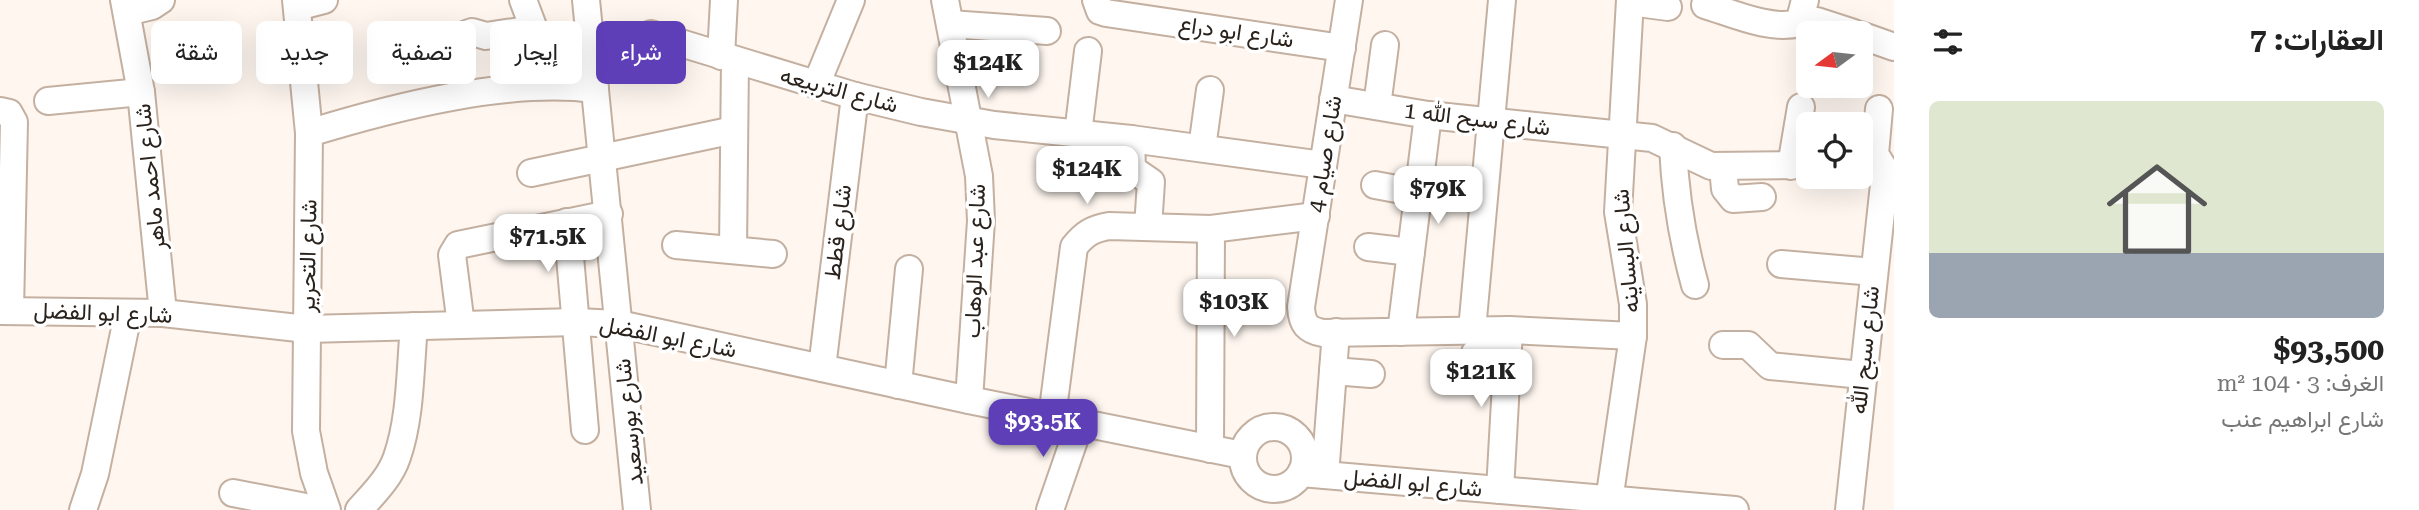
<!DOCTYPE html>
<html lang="ar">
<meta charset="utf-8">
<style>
:root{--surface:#fff;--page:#f2f2f2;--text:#222;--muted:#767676;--line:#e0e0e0;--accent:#5f3fb7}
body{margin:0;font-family:"Roboto Serif",Vazirmatn,serif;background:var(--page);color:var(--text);direction:rtl;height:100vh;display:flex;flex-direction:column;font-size:26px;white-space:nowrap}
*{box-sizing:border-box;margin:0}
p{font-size:23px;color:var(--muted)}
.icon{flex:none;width:38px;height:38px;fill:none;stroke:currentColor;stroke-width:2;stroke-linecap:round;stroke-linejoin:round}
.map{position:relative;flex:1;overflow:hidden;direction:ltr}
.sheet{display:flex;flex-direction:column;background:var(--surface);width:525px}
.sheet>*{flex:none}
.guide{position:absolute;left:21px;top:21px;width:665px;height:63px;direction:rtl;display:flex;gap:14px}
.needle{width:46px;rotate:255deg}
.controls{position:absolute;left:1796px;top:21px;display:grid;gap:14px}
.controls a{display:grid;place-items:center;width:77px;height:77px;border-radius:10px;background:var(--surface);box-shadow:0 7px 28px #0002;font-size:35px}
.price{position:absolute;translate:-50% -60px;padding:0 16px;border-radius:14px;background:#fff;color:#222;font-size:23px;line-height:46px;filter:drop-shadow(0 2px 4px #0008)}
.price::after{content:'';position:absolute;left:50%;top:42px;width:21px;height:16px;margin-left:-10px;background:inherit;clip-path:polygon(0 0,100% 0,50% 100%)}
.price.active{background:var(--accent);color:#fff}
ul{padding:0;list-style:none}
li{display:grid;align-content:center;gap:14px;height:371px;padding:0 35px}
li+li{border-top:2px solid var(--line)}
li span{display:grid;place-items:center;height:217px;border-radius:10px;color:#555}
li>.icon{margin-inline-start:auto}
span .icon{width:126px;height:126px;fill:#fffc;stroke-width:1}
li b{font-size:30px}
h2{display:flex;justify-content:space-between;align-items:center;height:84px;padding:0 35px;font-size:30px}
.chip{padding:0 24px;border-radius:10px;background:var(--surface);box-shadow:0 7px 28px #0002;font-size:24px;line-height:63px}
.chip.active{background:var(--accent);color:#fff}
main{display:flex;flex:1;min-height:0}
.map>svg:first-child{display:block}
</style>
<main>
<section class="sheet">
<h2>العقارات: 7<svg class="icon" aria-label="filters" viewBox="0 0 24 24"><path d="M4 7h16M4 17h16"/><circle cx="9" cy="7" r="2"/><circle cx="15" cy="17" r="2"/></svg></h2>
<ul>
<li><span style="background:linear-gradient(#dfe7d0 70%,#9aa5b1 0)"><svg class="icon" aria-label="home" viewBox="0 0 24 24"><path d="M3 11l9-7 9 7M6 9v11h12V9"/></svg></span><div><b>$93,500</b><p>الغرف: 3 · 104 m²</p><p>شارع ابراهيم عنب</p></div></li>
</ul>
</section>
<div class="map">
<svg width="1894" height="510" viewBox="0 0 1894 510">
<rect width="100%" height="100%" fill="#fef6ef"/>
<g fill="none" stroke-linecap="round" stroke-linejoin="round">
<defs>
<g id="street">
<polyline points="124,0 141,92 163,313"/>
<polyline points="296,0 309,133 306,431 314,473 327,510"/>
<polyline points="523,0 534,29 567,85"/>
<polyline points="586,0 637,510"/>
<polyline points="945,0 979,176 981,221 969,400"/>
<polyline points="1096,0 1100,11 1106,13 1342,48"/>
<path d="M1349 0 1301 307C1302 324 1307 330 1323 333L1509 330 1633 336"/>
<polyline points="1630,2 1668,7"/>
<path d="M1705 5C1732 13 1771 31 1799 23L1805 0"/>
<polyline points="297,7 324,0"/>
<polyline points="127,12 152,6 161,0"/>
<polyline points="1799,23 1817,21 1854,33"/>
<polyline points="950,24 1047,31"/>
<polyline points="651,34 855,96 921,112 994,125 1131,139 1323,165"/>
<polyline points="1860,35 1894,47"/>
<polyline points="451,40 472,32 486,36 534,29"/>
<polyline points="721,56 724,0"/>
<polyline points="816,85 851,0"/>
<polyline points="1333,99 1428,115 1652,138 1711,166 1808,165"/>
<polyline points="48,101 141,92"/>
<polyline points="1377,106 1385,45"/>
<polyline points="0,111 9,113 14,122 10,311"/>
<path d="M309 133C394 107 506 78 595 89"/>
<polyline points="1078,134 1088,51"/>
<polyline points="1131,139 1132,169 1151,182 1148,227"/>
<path d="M1673 146C1675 194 1682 238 1695 285"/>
<polyline points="1202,148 1210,90"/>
<polyline points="1791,166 1801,107"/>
<polyline points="1723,167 1725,189 1733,199 1762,197"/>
<polyline points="531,173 734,130"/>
<polyline points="1375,185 1418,193"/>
<polyline points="567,222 585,430"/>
<polyline points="676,245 773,254"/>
<polyline points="1368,247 1411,252"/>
<polyline points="733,250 735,60"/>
<polyline points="1781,264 1874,272"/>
<polyline points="0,311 163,313 307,329 576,322 619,324 969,400 1242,455"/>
<polyline points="461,325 452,255 458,245 609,214"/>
<polyline points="1472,330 1502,0"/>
<polyline points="1401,332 1428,115"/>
<polyline points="1723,345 1748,345 1770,366 1862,375"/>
<polyline points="1475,353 1508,354"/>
<polyline points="822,368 855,96"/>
<polyline points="1333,371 1371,374"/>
<polyline points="898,385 909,269"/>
<path d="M1052 417 1074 247C1084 234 1092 229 1109 226L1211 229 1316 216"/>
<circle cx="1274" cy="458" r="31"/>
<polyline points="1210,449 1211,229"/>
<polyline points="1301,473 1735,510"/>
<polyline points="1325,475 1336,332"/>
<polyline points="1500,490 1509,330"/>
<polyline points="233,493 321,510"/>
<polyline points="1609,501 1633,336 1633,304 1618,212 1630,0"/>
<polyline points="83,510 95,474 128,314"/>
<path d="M359 510C373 494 390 478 397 457 411 417 410 368 414 326"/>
<polyline points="1050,510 1080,423"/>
<polyline points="1849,510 1885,175 1883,167 1875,154 1879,109"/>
</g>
</defs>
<use href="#street" stroke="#c4b0a1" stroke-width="30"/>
<use href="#street" stroke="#fff" stroke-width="26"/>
</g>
<g text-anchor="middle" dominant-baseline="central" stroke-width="7" stroke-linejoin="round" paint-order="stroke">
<g font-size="23" fill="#2a221c" stroke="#fff">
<text transform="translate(1236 32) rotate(8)">شارع ابو دراع</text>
<text transform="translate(839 90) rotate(15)">شارع التربيعه</text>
<text transform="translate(1477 119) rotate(7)">شارع سبح الله 1</text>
<text transform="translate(1325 154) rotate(-81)">شارع صيام 4</text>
<text transform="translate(150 177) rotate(-96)">شارع احمد ماهر</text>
<text transform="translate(838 232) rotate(-83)">شارع قطط</text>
<text transform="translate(1626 251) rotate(-95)">شارع البساينه</text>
<text transform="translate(308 256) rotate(-89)">شارع التحرير</text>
<text transform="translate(975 261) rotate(-88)">شارع عبد الوهاب</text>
<text transform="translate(103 313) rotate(2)">شارع ابو الفضل</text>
<text transform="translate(668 337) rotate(11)">شارع ابو الفضل</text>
<text transform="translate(1865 350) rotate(-84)">شارع سبح الله</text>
<text transform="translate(629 422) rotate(-96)">شارع بورسعيد</text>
<text transform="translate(1413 483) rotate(5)">شارع ابو الفضل</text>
</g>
</g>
</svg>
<div class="controls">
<a><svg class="needle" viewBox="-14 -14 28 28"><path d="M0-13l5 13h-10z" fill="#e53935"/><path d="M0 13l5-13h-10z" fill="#767676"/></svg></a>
<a><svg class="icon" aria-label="locate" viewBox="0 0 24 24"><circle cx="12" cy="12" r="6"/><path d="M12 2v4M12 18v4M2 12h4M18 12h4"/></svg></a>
</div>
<b class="price" style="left:988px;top:100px">$124K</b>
<b class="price" style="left:1087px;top:206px">$124K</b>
<b class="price" style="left:1438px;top:226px">$79K</b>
<b class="price" style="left:548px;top:274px">$71.5K</b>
<b class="price" style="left:1234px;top:339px">$103K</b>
<b class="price" style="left:1481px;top:409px">$121K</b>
<b class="price active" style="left:1043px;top:459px">$93.5K</b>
<div class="guide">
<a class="chip active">شراء</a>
<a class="chip">إيجار</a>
<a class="chip">تصفية</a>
<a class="chip">جديد</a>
<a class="chip">شقة</a>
</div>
</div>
</main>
